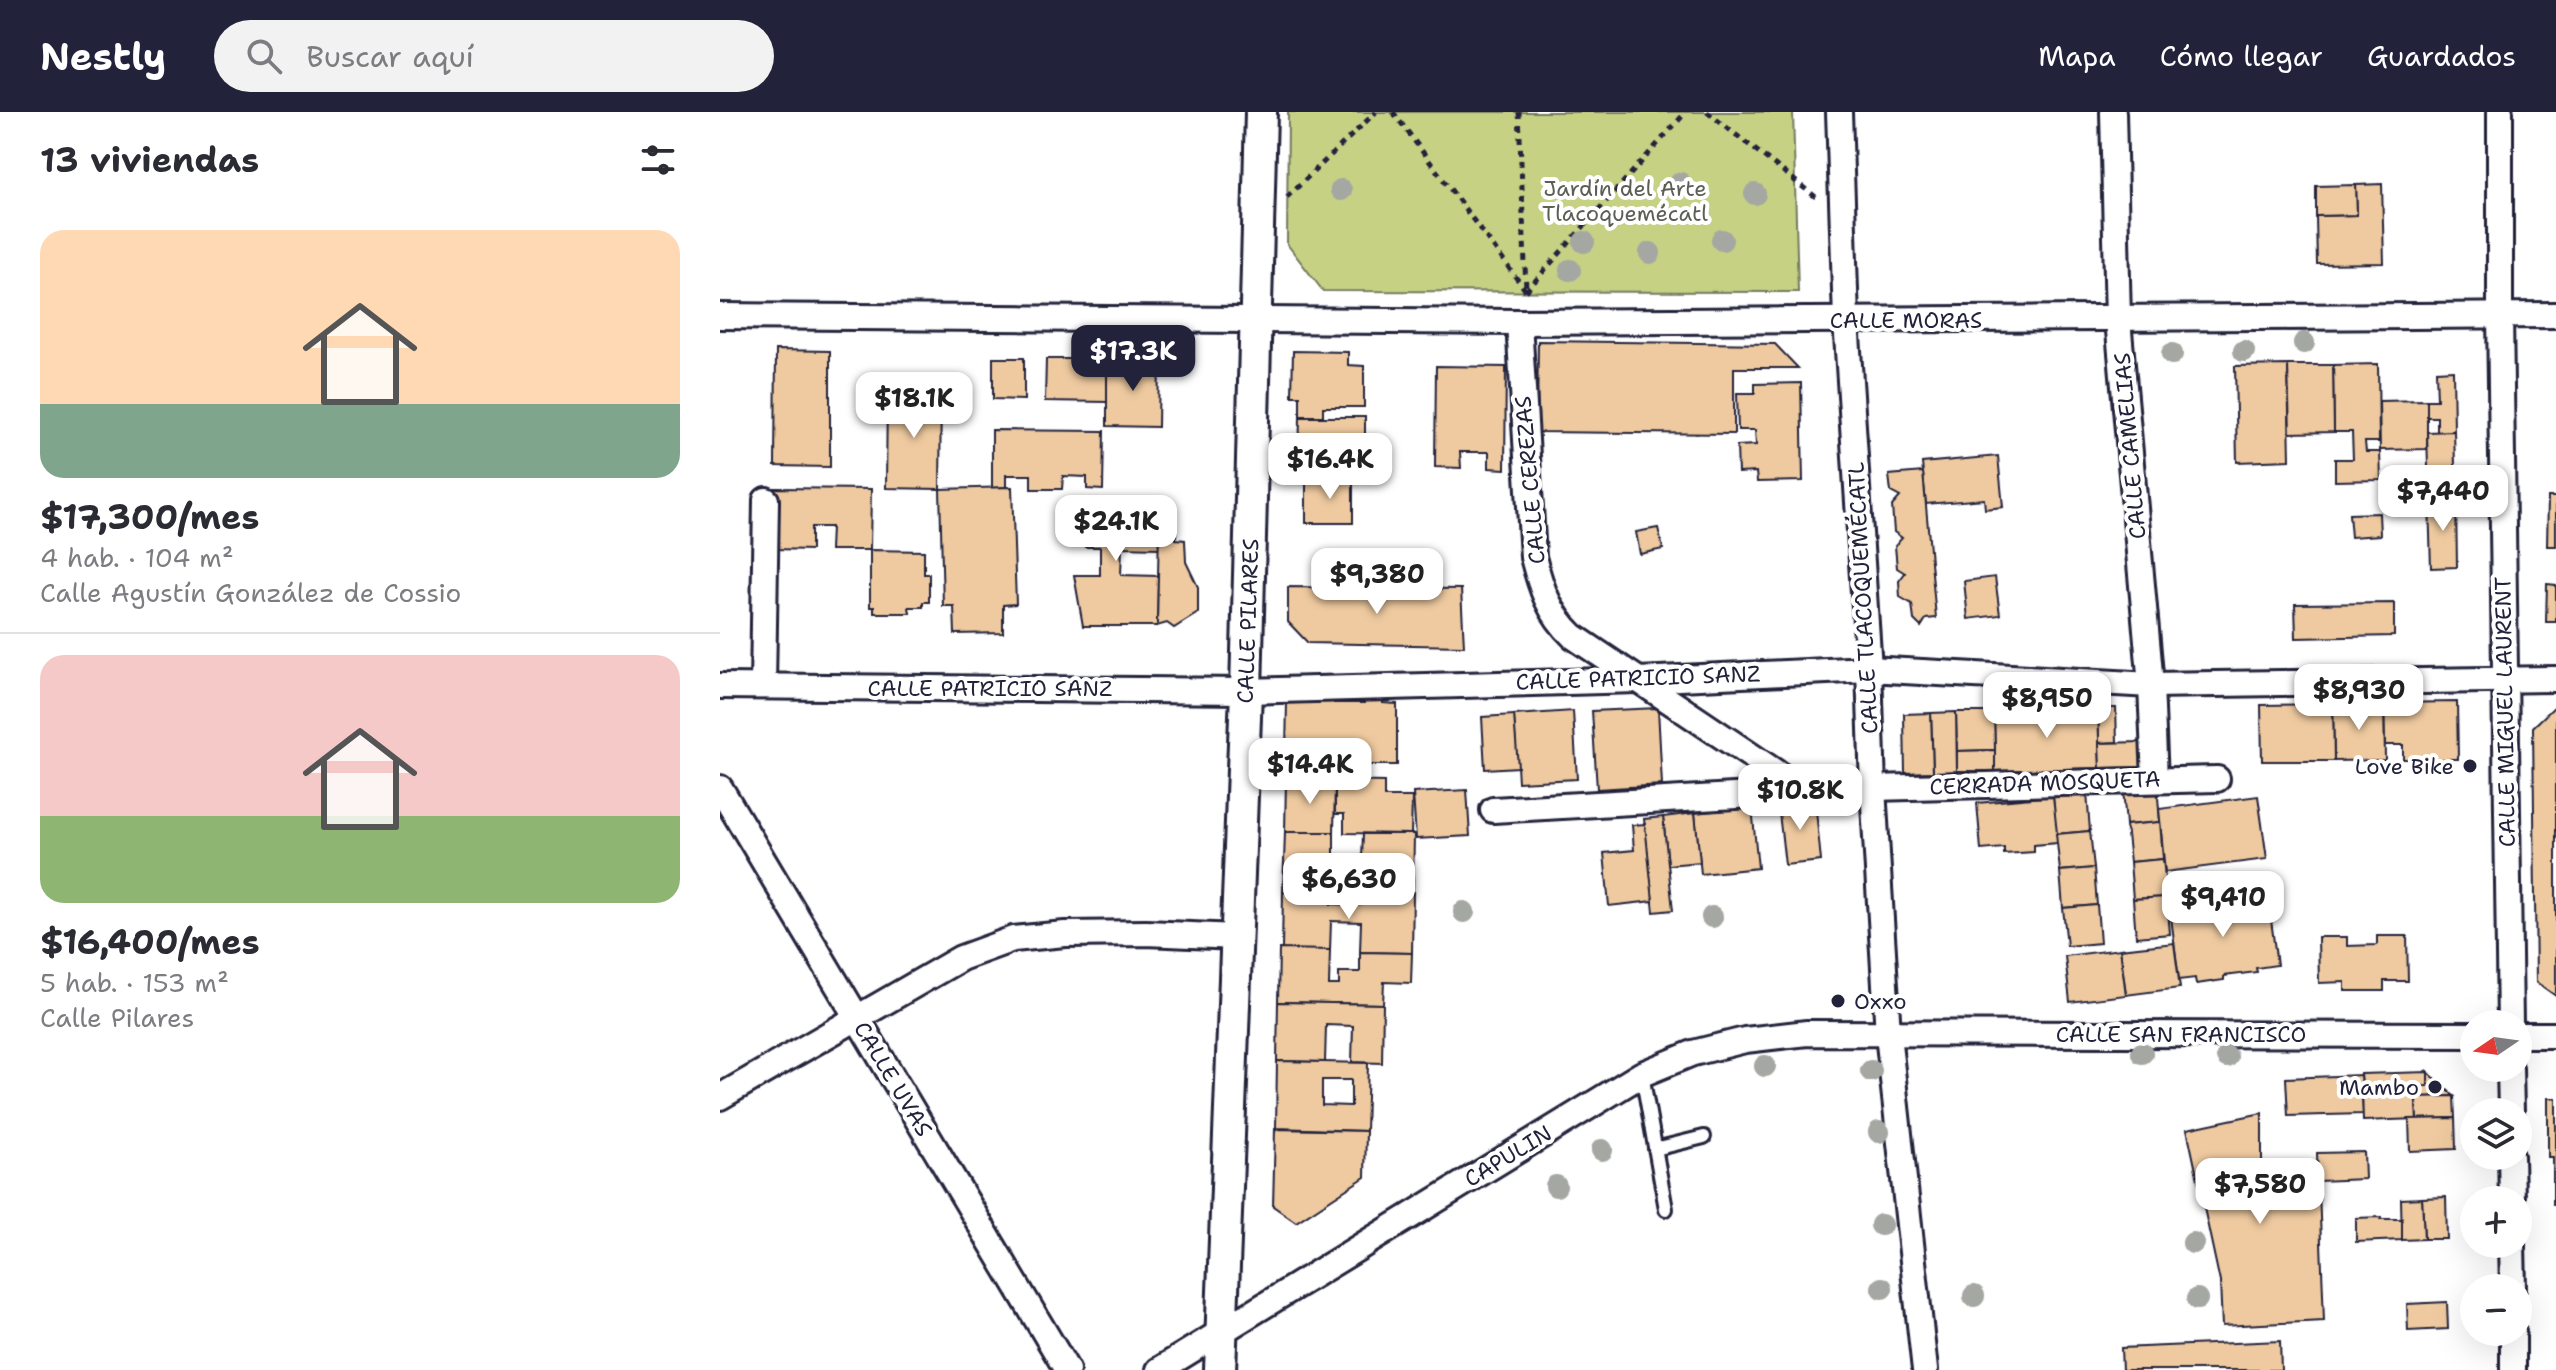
<!DOCTYPE html>
<html lang="es">
<meta charset="utf-8">
<style>
:root{--surface:#fff;--page:#f2f2f3;--text:#2b2b33;--muted:#7c7c81;--line:#e1e1e2;--accent:#22223b}
body{margin:0;font-family:"Shantell Sans",sans-serif;background:var(--page);color:var(--text);height:100vh;display:flex;flex-direction:column;font-size:30px;white-space:nowrap}
*{box-sizing:border-box;margin:0}
p{font-size:26px;color:var(--muted)}
.icon{flex:none;width:44px;height:44px;fill:none;stroke:currentColor;stroke-width:2;stroke-linecap:round;stroke-linejoin:round}
.map{position:relative;flex:1;overflow:hidden}
.drawer{display:flex;flex-direction:column;background:var(--surface);width:720px}
.drawer>*{flex:none}
.needle{width:52px;rotate:257deg}
.tools{position:absolute;left:1740px;top:898px;display:grid;gap:16px}
.tools a{display:grid;place-items:center;width:72px;height:72px;border-radius:50%;background:var(--surface);box-shadow:0 8px 32px #0002;font-size:40px}
.price{position:absolute;translate:-50% -68px;padding:0 18px;border-radius:16px;background:#fff;color:#222;font-size:26px;line-height:52px;filter:drop-shadow(0 2px 4px #0008)}
.price::after{content:'';position:absolute;left:50%;top:48px;width:24px;height:18px;margin-left:-12px;background:inherit;clip-path:polygon(0 0,100% 0,50% 100%)}
.price.active{background:var(--accent);color:#fff}
ul{padding:0;list-style:none}
li{display:grid;align-content:center;gap:16px;height:424px;padding:0 40px}
li+li{border-top:2px solid var(--line)}
li span{display:grid;place-items:center;height:248px;border-radius:24px;color:#555}
li>.icon{margin-inline-start:auto}
span .icon{width:144px;height:144px;fill:#fffc;stroke-width:1}
li b{font-size:34px}
h2{display:flex;justify-content:space-between;align-items:center;height:96px;padding:0 40px;font-size:34px}
header{display:flex;align-items:center;gap:48px;box-sizing:border-box;height:112px;padding:0 40px;background:var(--accent);color:#fff}
header strong{font-size:38px}
nav{display:flex;gap:44px;margin-inline-start:auto;font-size:28px}
.search{width:560px;height:72px;background:var(--page);display:flex;align-items:center;gap:20px;box-sizing:border-box;padding:0 28px;border-radius:44px;color:var(--muted);font-size:30px}
main{display:flex;flex:1;min-height:0}
.map>svg:first-child{display:block}
</style>
<header>
<strong>Nestly</strong>
<div class="search"><svg class="icon" aria-label="search" viewBox="0 0 24 24"><circle cx="10" cy="10" r="6"/><path d="M15 15l6 6"/></svg>Buscar aquí</div>
<nav><a>Mapa</a><a>Cómo llegar</a><a>Guardados</a></nav>
</header>
<main>
<section class="drawer">
<h2>13 viviendas<svg class="icon" aria-label="filters" viewBox="0 0 24 24"><path d="M4 7h16M4 17h16"/><circle cx="9" cy="7" r="2"/><circle cx="15" cy="17" r="2"/></svg></h2>
<ul>
<li><span style="background:linear-gradient(#ffd9b3 70%,#7fa58c 0)"><svg class="icon" aria-label="home" viewBox="0 0 24 24"><path d="M3 11l9-7 9 7M6 9v11h12V9"/></svg></span><div><b>$17,300/mes</b><p>4 hab. · 104 m²</p><p>Calle Agustín González de Cossio</p></div></li>
<li><span style="background:linear-gradient(#f6c9c9 65%,#8fb573 0)"><svg class="icon" aria-label="home" viewBox="0 0 24 24"><path d="M3 11l9-7 9 7M6 9v11h12V9"/></svg></span><div><b>$16,400/mes</b><p>5 hab. · 153 m²</p><p>Calle Pilares</p></div></li>
</ul>
</section>
<div class="map">
<svg width="1836" height="1258" viewBox="0 0 1836 1258">
<rect width="100%" height="100%" fill="#fff"/>
<filter id="ink" filterUnits="userSpaceOnUse"><feTurbulence type="fractalNoise" baseFrequency=".0125" numOctaves="2"/><feDisplacementMap in="SourceGraphic" scale="16" xChannelSelector="R" yChannelSelector="G"/><feConvolveMatrix kernelMatrix="1 2 1 2 8 2 1 2 1" color-interpolation-filters="sRGB"/></filter>
<g filter="url(#ink)">
<polygon fill="#c6d184" stroke="#747a60" stroke-width="2" points="568,0 1073,0 1078,180 603,179 567,132"/>
<g fill="#efcaa0" stroke="#22223b" stroke-width="2" fill-rule="evenodd">
<polygon points="1662,72 1664,151 1597,152 1596,104 1637,103 1636,73"/>
<polygon points="1636,73 1637,103 1596,104 1596,74"/>
<polygon points="818,229 1055,232 1078,256 1014,256 1014,322 817,320"/>
<polygon points="56,238 110,239 110,355 55,354"/>
<polygon points="573,239 628,240 628,253 644,254 644,295 603,295 603,304 580,304 580,284 572,284"/>
<polygon points="273,246 304,246 304,288 273,287"/>
<polygon points="326,247 387,247 387,290 325,289"/>
<polygon points="387,248 439,248 438,315 387,314"/>
<polygon points="1658,252 1659,330 1645,330 1646,340 1660,340 1661,368 1615,369 1615,347 1633,347 1632,320 1614,320 1613,253"/>
<polygon points="1568,253 1570,348 1517,350 1515,254"/>
<polygon points="1568,253 1613,253 1614,320 1570,321"/>
<polygon points="716,254 786,255 785,357 769,356 769,340 740,340 741,356 715,355"/>
<polygon points="1733,258 1734,319 1717,320 1717,305 1707,305 1707,288 1717,288 1716,259"/>
<polygon points="1081,271 1083,369 1037,370 1036,360 1018,361 1017,334 1036,333 1035,318 1018,318 1017,281 1035,281 1035,272"/>
<polygon points="167,280 221,280 220,377 166,376"/>
<polygon points="1707,288 1707,337 1660,338 1659,289"/>
<polygon points="580,305 645,305 645,347 579,346"/>
<polygon points="272,318 384,319 383,378 367,377 367,365 343,364 342,377 311,377 311,363 286,363 286,375 272,376"/>
<polygon points="1734,319 1736,387 1709,388 1707,320"/>
<polygon points="1278,344 1283,395 1265,397 1264,387 1206,392 1202,351"/>
<polygon points="1203,360 1216,506 1206,507 1201,515 1194,508 1192,492 1180,485 1179,469 1185,461 1177,456 1175,434 1182,426 1174,420 1172,394 1180,385 1171,380 1169,363"/>
<rect x="586" y="367" width="47" height="44"/>
<polygon points="292,375 296,492 283,493 283,521 235,522 234,494 223,494 220,377"/>
<polygon points="55,376 151,377 150,438 110,438 111,415 91,415 91,438 55,437"/>
<polygon points="1828,385 1836,385 1836,434 1827,434"/>
<polygon points="1736,387 1737,455 1711,456 1709,388"/>
<polygon points="343,392 440,393 439,436 402,435 401,463 438,464 437,514 363,514 354,463 380,463 380,435 365,435 365,428 350,428"/>
<polygon points="1659,401 1660,423 1631,425 1629,402"/>
<polygon points="439,414 456,415 456,427 465,428 466,450 478,475 478,501 454,516 447,511 437,514"/>
<polygon points="938,416 943,437 920,442 916,420"/>
<polygon points="150,438 204,439 204,462 209,462 209,490 203,490 203,495 189,495 190,501 154,501 154,495 150,495"/>
<polygon points="1275,465 1280,503 1248,507 1244,469"/>
<polygon points="1827,472 1836,473 1836,510 1826,510"/>
<polygon points="568,475 741,477 744,534 588,531 568,510"/>
<polygon points="1674,491 1674,524 1576,526 1575,492"/>
<polygon points="598,588 614,588 614,591 644,591 644,588 663,588 663,591 677,592 677,653 650,653 650,642 566,640 567,590 597,591"/>
<polygon points="1737,590 1738,647 1683,647 1683,633 1665,633 1664,591"/>
<polygon points="1664,591 1665,648 1614,649 1613,592"/>
<polygon points="1613,592 1614,649 1542,649 1541,593"/>
<polygon points="1836,593 1836,884 1816,870 1813,615"/>
<polygon points="938,596 942,673 877,677 872,599"/>
<polygon points="1378,596 1396,596 1397,630 1379,631"/>
<polygon points="1378,597 1380,656 1275,659 1274,600"/>
<polygon points="853,599 857,667 798,670 794,603"/>
<polygon points="1236,600 1274,600 1275,638 1237,639"/>
<polygon points="1236,600 1237,659 1213,660 1211,601"/>
<polygon points="1211,601 1213,660 1185,661 1184,602"/>
<polygon points="794,603 798,655 765,657 762,605"/>
<polygon points="1423,630 1424,655 1380,656 1379,631"/>
<polygon points="1275,638 1275,659 1237,659 1237,639"/>
<polygon points="566,640 616,642 615,669 566,668"/>
<polygon points="566,668 615,669 614,721 565,720"/>
<polygon points="615,669 664,670 664,685 692,685 691,722 624,721 624,702 615,702"/>
<polygon points="1437,673 1440,710 1406,713 1403,676"/>
<polygon points="747,678 750,724 696,727 693,681"/>
<polygon points="1367,681 1370,719 1336,722 1333,684"/>
<polygon points="1333,684 1338,731 1314,733 1314,740 1284,742 1284,736 1261,738 1257,691"/>
<polygon points="1538,684 1547,747 1445,760 1439,697"/>
<polygon points="1095,688 1101,749 1065,753 1058,692"/>
<polygon points="1032,695 1038,756 981,762 975,701"/>
<polygon points="975,701 980,750 948,753 943,705"/>
<polygon points="943,705 953,798 934,800 924,707"/>
<polygon points="1440,710 1443,747 1410,750 1406,713"/>
<polygon points="925,712 933,789 889,794 884,741 914,738 912,713"/>
<polygon points="1370,719 1374,756 1340,759 1336,722"/>
<polygon points="565,720 614,720 614,745 642,746 643,722 694,722 693,781 642,780 642,763 613,763 613,781 563,780"/>
<polygon points="1443,747 1447,785 1413,787 1410,750"/>
<polygon points="1374,756 1377,793 1343,796 1340,759"/>
<polygon points="563,780 612,781 611,792 641,793 642,780 693,781 692,841 640,840 641,810 611,809 610,838 562,838"/>
<polygon points="1447,785 1450,822 1416,825 1413,787"/>
<polygon points="1548,785 1557,853 1536,856 1537,860 1504,864 1504,868 1476,872 1475,866 1459,868 1450,797"/>
<polygon points="1377,793 1380,831 1347,834 1343,796"/>
<polygon points="1657,824 1687,824 1688,869 1664,869 1664,879 1625,879 1625,870 1599,871 1598,825 1627,825 1627,834 1657,833"/>
<polygon points="1454,831 1460,876 1406,883 1400,837"/>
<polygon points="559,837 610,838 609,873 619,873 619,860 640,860 640,840 692,841 691,871 664,870 663,892 558,890"/>
<polygon points="1400,837 1406,883 1350,890 1345,844"/>
<polygon points="558,890 663,892 662,951 632,950 633,914 606,913 605,950 557,949"/>
<path d="M557 949 648 951 646 1019 556 1016ZM602 968H631V994L602 993Z"/>
<polygon points="1708,960 1734,984 1696,985 1695,974 1708,974"/>
<polygon points="1708,960 1708,974 1642,976 1641,962"/>
<polygon points="1641,963 1643,1002 1568,1004 1566,966"/>
<polygon points="1695,974 1697,1007 1643,1009 1642,976"/>
<polygon points="1734,984 1735,1006 1697,1007 1696,985"/>
<polygon points="1828,986 1836,986 1836,1093 1833,1093 1833,1045 1828,1045"/>
<polygon points="1542,1001 1542,1055 1598,1052 1604,1209 1502,1214 1500,1170 1467,1017"/>
<polygon points="1735,1006 1736,1037 1690,1039 1689,1007"/>
<polygon points="555,1017 646,1019 645,1065 576,1110 553,1094"/>
<polygon points="1644,1040 1645,1067 1598,1069 1597,1041"/>
<polygon points="1726,1085 1727,1127 1704,1127 1702,1086"/>
<polygon points="1702,1086 1704,1127 1682,1128 1681,1087"/>
<polygon points="1661,1105 1661,1107 1682,1107 1682,1128 1636,1130 1636,1106"/>
<polygon points="1727,1190 1728,1217 1688,1219 1687,1192"/>
<polygon points="1560,1229 1561,1258 1402,1258 1401,1236"/>
</g>
<g fill="none" stroke-linecap="round" stroke-linejoin="round">
<defs>
<g id="service">
<polyline points="922,962 946,1097"/>
<polyline points="935,1037 984,1025"/>
</g>
<g id="minor">
<polyline points="1119,0 1126,208 1149,557 1153,676 1168,922 1205,1258"/>
<polyline points="1393,0 1398,208 1431,573 1435,668"/>
<polyline points="1780,0 1780,203 1790,912"/>
<polyline points="0,204 799,210 1836,203"/>
<path d="M799 210 813 445C821 476 829 501 853 524L1085 680"/>
<polyline points="0,574 526,579 918,568 1149,557 1431,573 1836,567"/>
<polyline points="43,574 46,388"/>
<polyline points="0,676 347,1258"/>
<polyline points="773,698 1153,676 1497,667"/>
<polyline points="1798,923 1836,923"/>
<polyline points="1790,956 1791,1000"/>
<polyline points="0,985 241,846 293,827 345,822 426,821 516,825"/>
<polyline points="1791,1044 1792,1088"/>
<polyline points="1792,1132 1793,1176"/>
<polyline points="1793,1220 1793,1258"/>
<polyline points="439,1258 922,962 973,941 1025,928 1087,921 1754,923"/>
</g>
<polyline id="tertiary" points="500,1258 526,579 541,0"/>
</defs>
<use href="#service" stroke="#22223b" stroke-width="18"/>
<use href="#minor" stroke="#22223b" stroke-width="30"/>
<use href="#tertiary" stroke="#22223b" stroke-width="36"/>
<g stroke="#22223b" stroke-width="5" stroke-dasharray="6 6" stroke-linecap="butt">
<polyline points="673,0 806,179"/>
<polyline points="799,0 806,178"/>
<polyline points="987,0 1097,86"/>
<polyline points="567,85 656,0"/>
<polyline points="806,179 966,0"/>
</g>
<use href="#service" stroke="#fff" stroke-width="12"/>
<use href="#minor" stroke="#fff" stroke-width="24"/>
<use href="#tertiary" stroke="#fff" stroke-width="30"/>
</g>
<g fill="#a5a7a2">
<circle cx="960" cy="71" r="11"/>
<circle cx="621" cy="78" r="11"/>
<circle cx="1035" cy="82" r="11"/>
<circle cx="1002" cy="128" r="11"/>
<circle cx="864" cy="130" r="11"/>
<circle cx="930" cy="141" r="11"/>
<circle cx="850" cy="158" r="11"/>
<circle cx="1584" cy="231" r="11"/>
<circle cx="1524" cy="239" r="11"/>
<circle cx="1452" cy="242" r="11"/>
<circle cx="744" cy="800" r="11"/>
<circle cx="992" cy="805" r="11"/>
<circle cx="1422" cy="941" r="11"/>
<circle cx="1507" cy="945" r="11"/>
<circle cx="1045" cy="954" r="11"/>
<circle cx="1151" cy="959" r="11"/>
<circle cx="1159" cy="1020" r="11"/>
<circle cx="882" cy="1038" r="11"/>
<circle cx="836" cy="1074" r="11"/>
<circle cx="1161" cy="1113" r="11"/>
<circle cx="1473" cy="1131" r="11"/>
<circle cx="1162" cy="1176" r="11"/>
<circle cx="1254" cy="1184" r="11"/>
<circle cx="1477" cy="1187" r="11"/>
</g>
</g>
<g fill="#22223b" stroke="#fff" stroke-width="3">
<circle cx="1750" cy="654" r="8"/>
<circle cx="1118" cy="889" r="8"/>
<circle cx="1715" cy="975" r="8"/>
</g>
<g text-anchor="middle" dominant-baseline="central" stroke-width="8" stroke-linejoin="round" paint-order="stroke">
<g font-size="22" fill="#5b5f55" stroke="#fff">
<text x="905" y="76">Jardín del Arte<tspan x="905" dy="25">Tlacoquemécatl</tspan></text>
</g>
<g font-size="22" fill="#22223b" stroke="#fff">
<text x="1186" y="208">CALLE MORAS</text>
<text transform="translate(1410 334) rotate(-95)">CALLE CAMELIAS</text>
<text transform="translate(810 368) rotate(-95)">CALLE CEREZAS</text>
<text transform="translate(1143 486) rotate(-93)">CALLE TLACOQUEMÉCATL</text>
<text transform="translate(528 509) rotate(-88)">CALLE PILARES</text>
<text transform="translate(918 566) rotate(-2)">CALLE PATRICIO SANZ</text>
<text x="270" y="576">CALLE PATRICIO SANZ</text>
<text transform="translate(1785 600) rotate(-91)">CALLE MIGUEL LAURENT</text>
<text transform="translate(1325 671) rotate(-2)">CERRADA MOSQUETA</text>
<text x="1461" y="922">CALLE SAN FRANCISCO</text>
<text transform="translate(173 967) rotate(59)">CALLE UVAS</text>
<text transform="translate(788 1044) rotate(-31)">CAPULIN</text>
</g>
<g font-size="22" fill="#22223b" stroke="#fff" text-anchor="end">
<text x="1734" y="654">Love Bike</text>
<text x="1134" y="889" text-anchor="start">Oxxo</text>
<text x="1699" y="975">Mambo</text>
</g>
</g>
</svg>
<div class="tools">
<a><svg class="needle" viewBox="-14 -14 28 28"><path d="M0-13l5 13h-10z" fill="#e53935"/><path d="M0 13l5-13h-10z" fill="#7c7c81"/></svg></a>
<a><svg class="icon" aria-label="layers" viewBox="0 0 24 24"><path d="M12 4l9 5-9 5-9-5zM3 14l9 5 9-5"/></svg></a>
<a>+</a>
<a>−</a>
</div>
<b class="price active" style="left:413px;top:281px">$17.3K</b>
<b class="price" style="left:194px;top:328px">$18.1K</b>
<b class="price" style="left:610px;top:389px">$16.4K</b>
<b class="price" style="left:1723px;top:421px">$7,440</b>
<b class="price" style="left:396px;top:451px">$24.1K</b>
<b class="price" style="left:657px;top:504px">$9,380</b>
<b class="price" style="left:1639px;top:620px">$8,930</b>
<b class="price" style="left:1327px;top:628px">$8,950</b>
<b class="price" style="left:590px;top:694px">$14.4K</b>
<b class="price" style="left:1080px;top:720px">$10.8K</b>
<b class="price" style="left:629px;top:809px">$6,630</b>
<b class="price" style="left:1503px;top:827px">$9,410</b>
<b class="price" style="left:1540px;top:1114px">$7,580</b>
</div>
</main>
